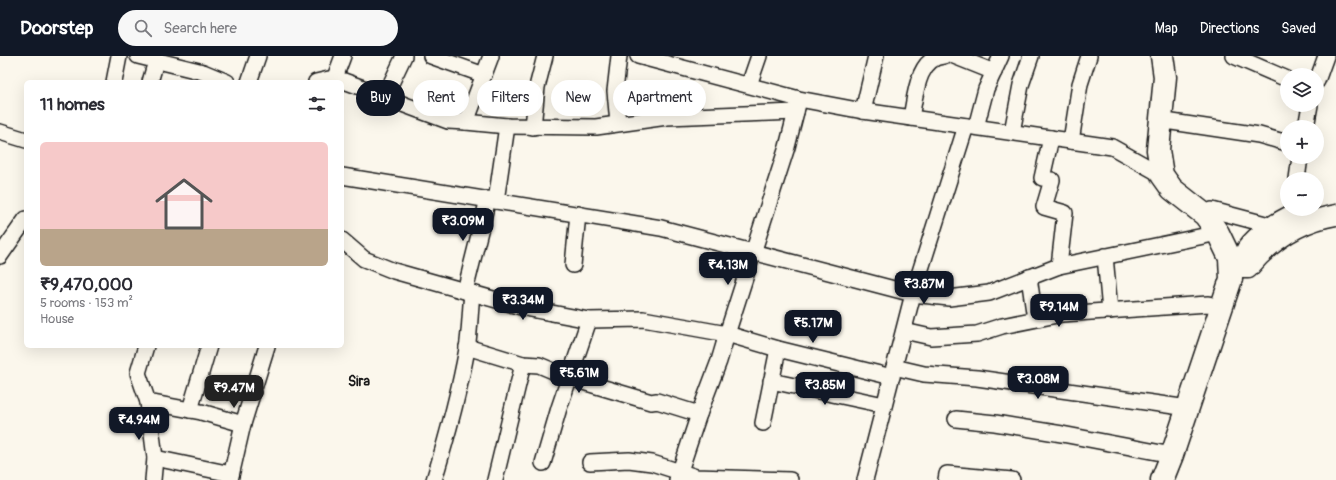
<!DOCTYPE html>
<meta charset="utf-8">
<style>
:root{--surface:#fff;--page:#f7f7f7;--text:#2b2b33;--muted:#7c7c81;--accent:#111827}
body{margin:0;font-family:Pangolin,sans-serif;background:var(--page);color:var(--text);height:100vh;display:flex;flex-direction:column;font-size:15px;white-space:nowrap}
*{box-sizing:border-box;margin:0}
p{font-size:13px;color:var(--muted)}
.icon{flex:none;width:22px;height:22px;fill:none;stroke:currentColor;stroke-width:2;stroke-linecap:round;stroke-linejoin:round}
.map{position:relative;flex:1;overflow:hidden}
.details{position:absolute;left:24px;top:24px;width:320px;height:268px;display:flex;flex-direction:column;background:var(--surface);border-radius:6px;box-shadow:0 4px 16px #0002}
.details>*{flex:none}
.hud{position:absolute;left:356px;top:24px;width:380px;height:36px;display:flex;gap:8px}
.controls{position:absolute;left:1280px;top:12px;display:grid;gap:8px}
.controls a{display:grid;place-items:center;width:44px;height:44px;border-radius:50%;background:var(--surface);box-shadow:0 4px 16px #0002;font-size:20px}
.price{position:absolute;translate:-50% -34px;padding:0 9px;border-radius:8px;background:var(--accent);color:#fff;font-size:13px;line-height:26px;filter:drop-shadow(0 1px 2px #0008)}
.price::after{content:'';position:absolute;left:50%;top:24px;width:12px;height:9px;margin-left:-6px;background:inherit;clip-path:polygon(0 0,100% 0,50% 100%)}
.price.active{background:#222;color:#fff}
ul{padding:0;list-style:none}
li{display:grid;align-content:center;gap:8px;height:212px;padding:0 16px}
li span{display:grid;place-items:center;height:124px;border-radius:6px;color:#555}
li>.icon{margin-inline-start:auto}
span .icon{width:72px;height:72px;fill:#fffc;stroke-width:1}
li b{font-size:17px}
h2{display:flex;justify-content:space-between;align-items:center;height:48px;padding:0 16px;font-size:17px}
.pill{padding:0 14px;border-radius:18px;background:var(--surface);box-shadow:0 4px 16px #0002;font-size:14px;line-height:36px}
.pill.active{background:var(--accent);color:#fff}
header{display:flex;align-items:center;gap:24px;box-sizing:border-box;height:56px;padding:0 20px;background:var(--accent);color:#fff}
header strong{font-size:19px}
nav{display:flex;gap:22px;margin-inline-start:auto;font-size:14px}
.search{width:280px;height:36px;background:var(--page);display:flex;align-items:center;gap:10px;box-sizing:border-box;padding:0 14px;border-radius:22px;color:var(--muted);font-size:15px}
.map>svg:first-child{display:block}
</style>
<header>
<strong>Doorstep</strong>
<div class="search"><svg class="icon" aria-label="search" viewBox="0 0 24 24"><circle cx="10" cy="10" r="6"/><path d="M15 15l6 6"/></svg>Search here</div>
<nav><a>Map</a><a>Directions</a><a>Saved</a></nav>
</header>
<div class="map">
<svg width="1336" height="424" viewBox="0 0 1336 424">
<rect width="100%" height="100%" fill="#fbf7ec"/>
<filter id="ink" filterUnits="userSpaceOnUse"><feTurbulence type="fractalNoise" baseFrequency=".025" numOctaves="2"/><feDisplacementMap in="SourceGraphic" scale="8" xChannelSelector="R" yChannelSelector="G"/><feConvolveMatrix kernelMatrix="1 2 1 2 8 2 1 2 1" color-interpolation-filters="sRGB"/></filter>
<g filter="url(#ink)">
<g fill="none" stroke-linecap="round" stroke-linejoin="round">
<defs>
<g id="minor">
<polyline points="138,0 203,16 227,26"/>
<polyline points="431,0 484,19"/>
<polyline points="638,0 799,43 863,55 1112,91 1162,119"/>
<polyline points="954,0 994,16"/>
<polyline points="1234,0 1287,23"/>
<polyline points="334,24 343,0"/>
<polyline points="1317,25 1326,0"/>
<polyline points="114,26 119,0"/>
<polyline points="150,26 156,5"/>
<polyline points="249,26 258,0"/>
<polyline points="316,26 329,23 344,25 385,40 405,49 448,65 466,66 507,70 596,71 667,61 796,56"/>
<polyline points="749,29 759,0"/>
<polyline points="385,40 404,0"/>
<polyline points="863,55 876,0"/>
<path d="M911 62C915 42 917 1 944 0"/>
<polyline points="466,66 491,0"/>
<polyline points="1172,66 1259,79 1287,87"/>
<polyline points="618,67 615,35 619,0"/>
<polyline points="533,71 537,31 545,0"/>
<polyline points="976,71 986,33 1001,0"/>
<polyline points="1306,71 1310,49"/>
<polyline points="0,76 26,84"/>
<polyline points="1012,76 1021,29 1031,0"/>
<polyline points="1051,82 1042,122 1052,124 1044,151 1065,157 1059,210"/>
<polyline points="1071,85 1080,28 1089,0"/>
<polyline points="342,120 661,172 913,238 949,242 989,237 1059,210 1218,177"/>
<polyline points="1297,123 1300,101"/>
<polyline points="496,145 507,70"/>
<polyline points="1212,154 1273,170"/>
<polyline points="342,184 364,203 394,215 525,252 589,264 643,263 727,278 778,293 892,321"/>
<polyline points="0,200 26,163"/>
<polyline points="1105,200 1110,255"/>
<polyline points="573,209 578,158"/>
<polyline points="1029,221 1035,263"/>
<polyline points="465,235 488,143"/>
<polyline points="904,275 931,281 977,278 1002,270 1062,258 1208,248 1222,251"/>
<polyline points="146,290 138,317 148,346 201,356 243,368"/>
<polyline points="467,291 523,308 539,309 570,322 651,346 657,345 699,358"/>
<polyline points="894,311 924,318 977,322 1188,352"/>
<polyline points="771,325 884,349"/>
<polyline points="148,346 155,402 153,424"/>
<polyline points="190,354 209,290"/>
<polyline points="956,363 995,367 1062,378 1172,399"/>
<polyline points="763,367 778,293"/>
<polyline points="155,402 231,418"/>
<polyline points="590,406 629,404 652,407 696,421 790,424"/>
<polyline points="543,407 559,352 589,264"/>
<polyline points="230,424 243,368 267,290"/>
<path d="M434 424C447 381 459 337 467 293 470 274 470 256 472 237"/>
<polyline points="495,424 523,308"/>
<polyline points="677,424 699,358 719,305 727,278 787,91 798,48"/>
<polyline points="865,424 913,238 966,70"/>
<polyline points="946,424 947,418 1012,424"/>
</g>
<path id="major" d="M1306 153C1288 160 1257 177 1247 193 1244 198 1243 206 1242 212H1248C1272 183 1300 165 1336 159"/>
<polyline id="highway" points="1162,424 1172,399 1231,223 1230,202 1218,177 1205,159 1172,133 1162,119 1158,94 1165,21 1162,0"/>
</defs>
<use href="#minor" stroke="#1c1c1c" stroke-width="18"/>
<use href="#major" stroke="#1c1c1c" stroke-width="23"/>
<use href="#highway" stroke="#1c1c1c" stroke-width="25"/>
<use href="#minor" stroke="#fbf7ec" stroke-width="15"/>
<use href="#major" stroke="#fbf7ec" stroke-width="20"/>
<use href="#highway" stroke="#fbf7ec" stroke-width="22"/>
</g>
</g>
<g text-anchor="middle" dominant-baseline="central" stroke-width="3.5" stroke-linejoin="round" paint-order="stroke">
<g font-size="14" font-weight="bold" fill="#1c1c1c" stroke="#fbf7ec">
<text x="359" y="325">Sira</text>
</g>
</g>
</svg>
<div class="controls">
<a><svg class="icon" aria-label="layers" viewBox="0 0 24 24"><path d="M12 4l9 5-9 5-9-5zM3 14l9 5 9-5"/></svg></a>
<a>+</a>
<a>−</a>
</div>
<b class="price" style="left:463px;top:186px">₹3.09M</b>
<b class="price" style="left:728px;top:230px">₹4.13M</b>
<b class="price" style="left:924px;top:249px">₹3.87M</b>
<b class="price" style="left:523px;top:265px">₹3.34M</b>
<b class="price" style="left:1059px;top:272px">₹9.14M</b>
<b class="price" style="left:813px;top:288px">₹5.17M</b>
<b class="price" style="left:579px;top:338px">₹5.61M</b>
<b class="price" style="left:1038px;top:344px">₹3.08M</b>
<b class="price" style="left:825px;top:350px">₹3.85M</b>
<b class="price active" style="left:234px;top:353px">₹9.47M</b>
<b class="price" style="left:139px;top:385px">₹4.94M</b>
<div class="hud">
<a class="pill active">Buy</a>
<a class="pill">Rent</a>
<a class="pill">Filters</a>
<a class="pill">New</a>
<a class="pill">Apartment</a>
</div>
<section class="details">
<h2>11 homes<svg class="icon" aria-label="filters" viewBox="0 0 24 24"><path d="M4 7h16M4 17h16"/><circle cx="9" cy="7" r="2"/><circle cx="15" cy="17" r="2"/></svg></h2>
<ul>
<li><span style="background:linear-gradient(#f6c9c9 70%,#b9a48a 0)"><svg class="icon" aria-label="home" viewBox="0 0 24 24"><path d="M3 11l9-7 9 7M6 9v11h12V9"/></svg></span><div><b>₹9,470,000</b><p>5 rooms · 153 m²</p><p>House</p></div></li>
</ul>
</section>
</div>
